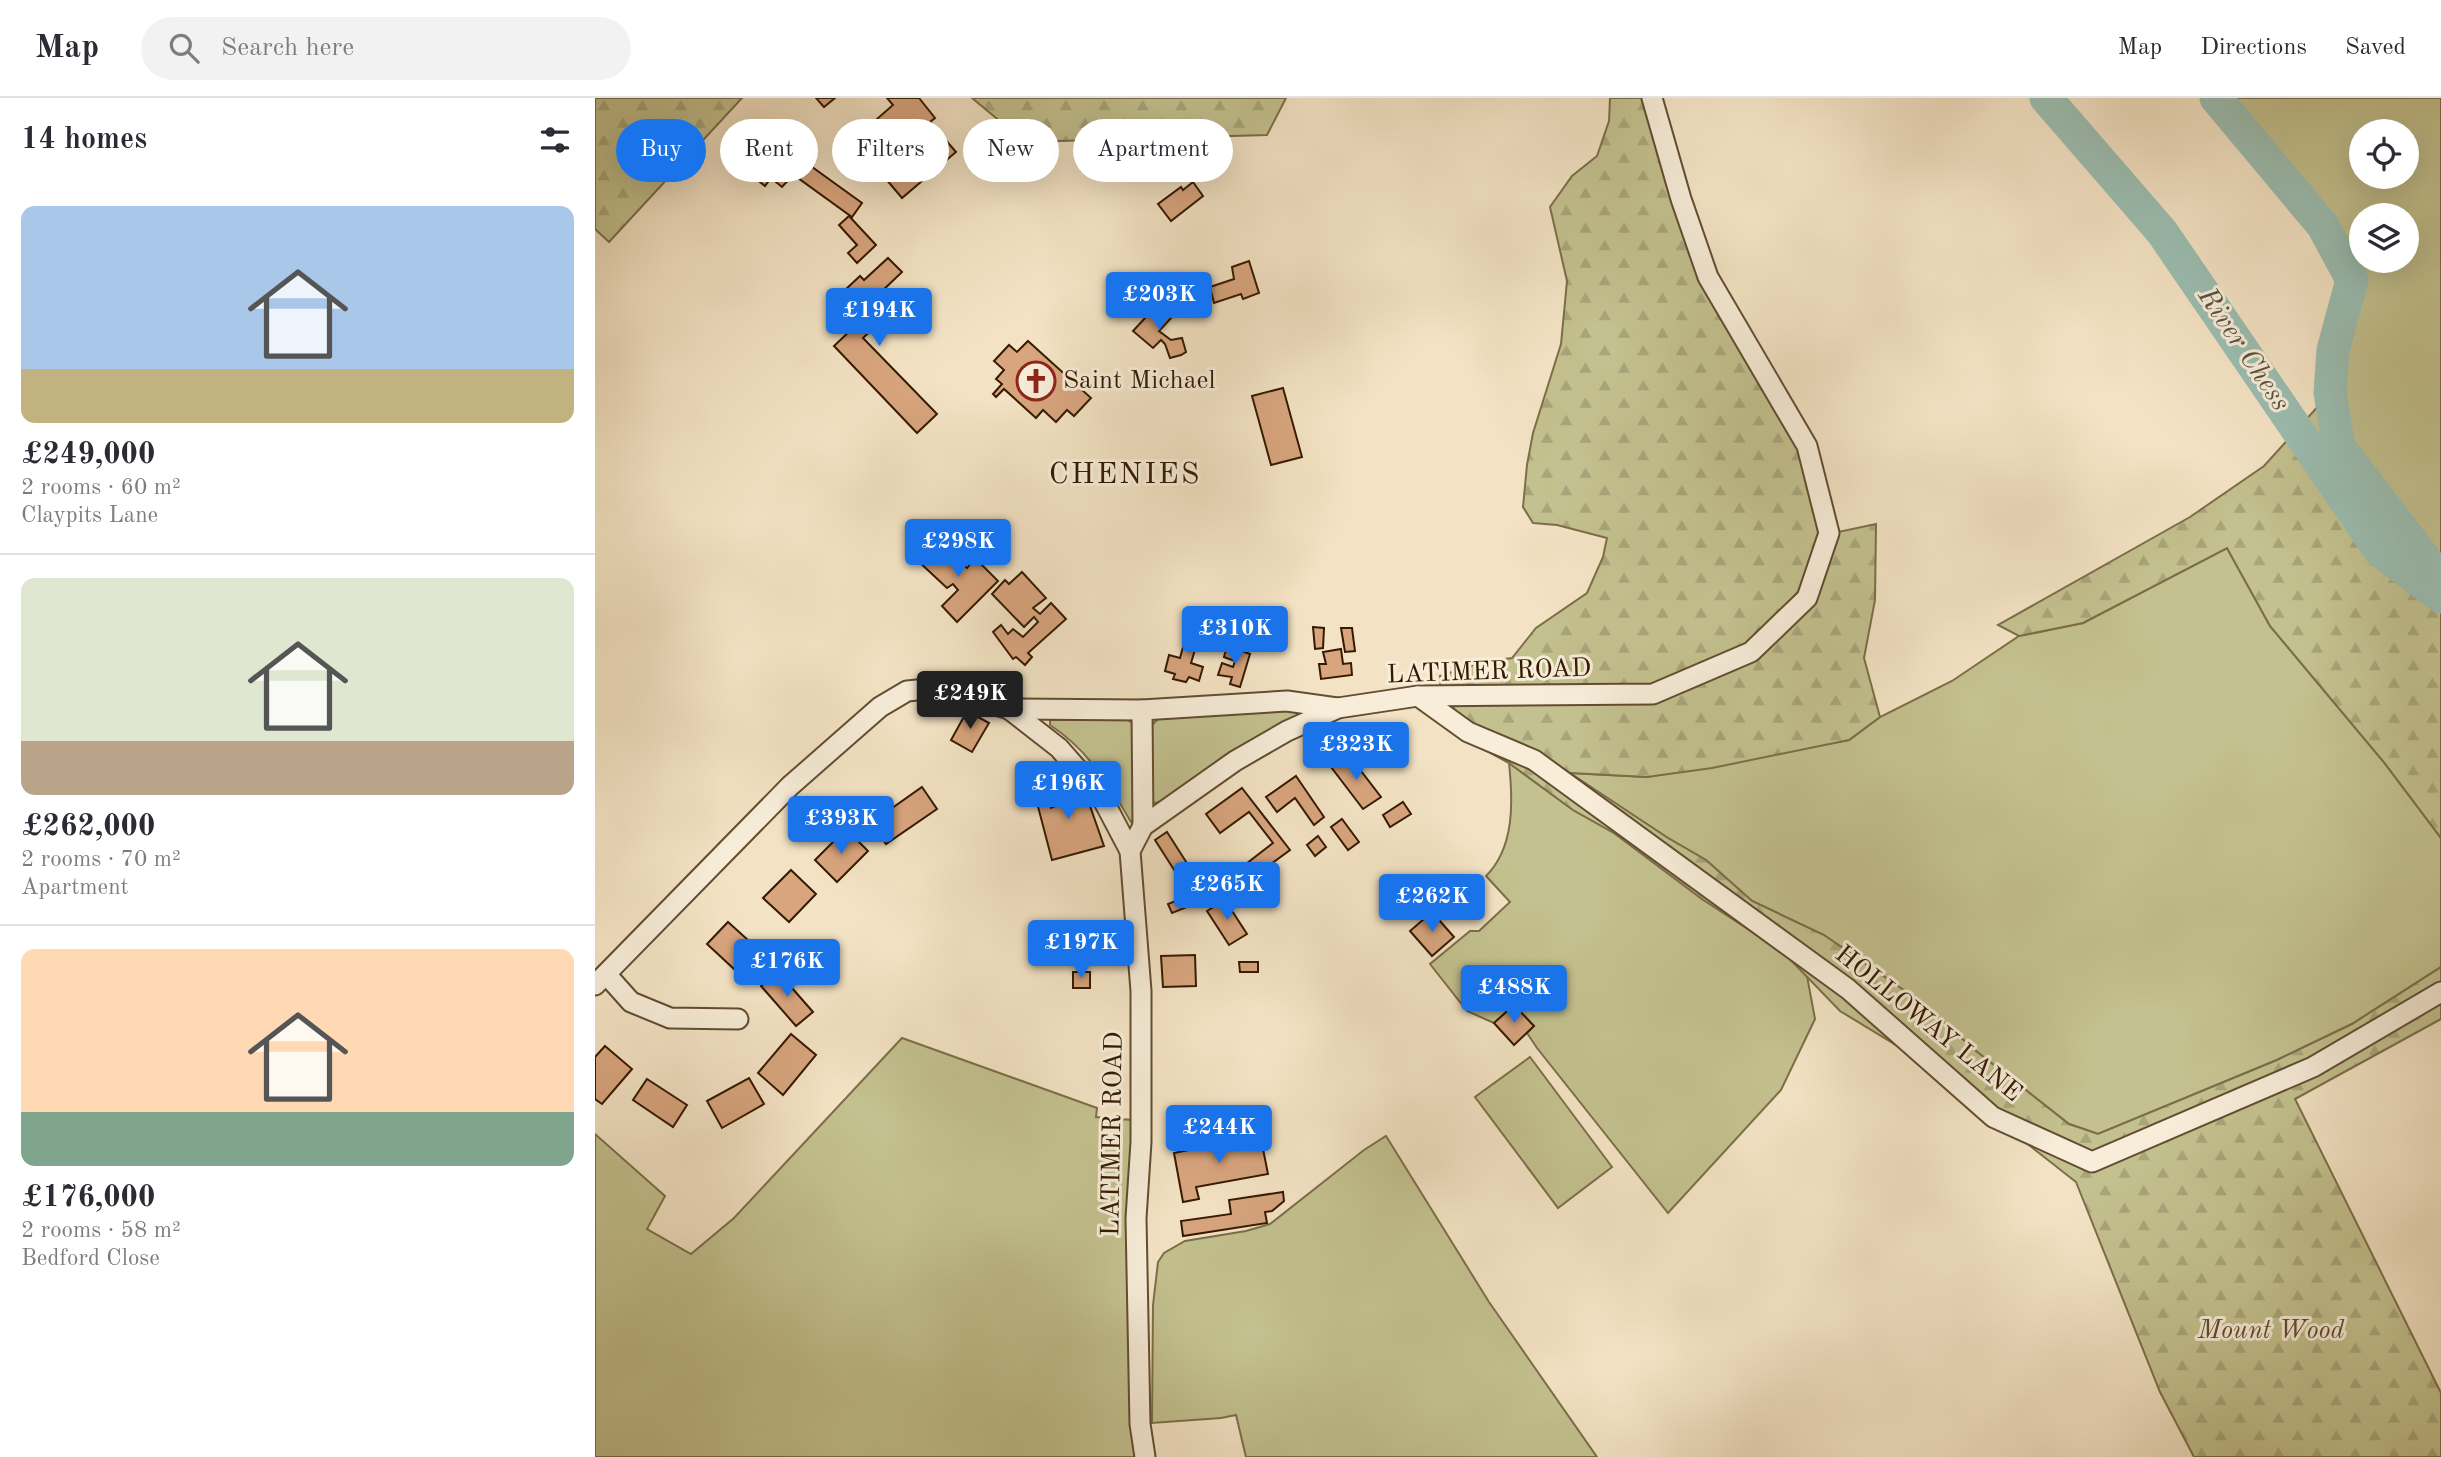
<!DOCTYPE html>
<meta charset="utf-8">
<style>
:root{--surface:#fff;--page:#f2f2f3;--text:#2b2b33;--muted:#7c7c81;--line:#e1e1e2;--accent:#1a73e8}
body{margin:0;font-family:"Old Standard TT",serif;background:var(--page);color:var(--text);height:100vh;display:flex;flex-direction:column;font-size:26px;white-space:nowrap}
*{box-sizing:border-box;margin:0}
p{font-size:23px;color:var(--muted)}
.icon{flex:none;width:38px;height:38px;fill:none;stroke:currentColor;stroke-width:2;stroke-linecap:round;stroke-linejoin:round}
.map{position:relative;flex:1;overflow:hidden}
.side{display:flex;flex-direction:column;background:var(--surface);width:595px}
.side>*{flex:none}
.banner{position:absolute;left:21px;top:21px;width:665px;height:63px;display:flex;gap:14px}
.buttons{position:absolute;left:1754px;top:21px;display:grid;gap:14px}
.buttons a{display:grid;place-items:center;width:70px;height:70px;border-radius:50%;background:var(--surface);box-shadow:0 7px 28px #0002;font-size:35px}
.price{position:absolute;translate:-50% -60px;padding:0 16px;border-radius:7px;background:var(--accent);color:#fff;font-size:23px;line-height:46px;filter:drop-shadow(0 2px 4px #0008)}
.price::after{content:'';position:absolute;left:50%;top:42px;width:21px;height:16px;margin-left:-10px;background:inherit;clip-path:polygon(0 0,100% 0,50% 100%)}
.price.current{background:#222;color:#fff}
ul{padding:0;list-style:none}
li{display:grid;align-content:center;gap:14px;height:371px;padding:0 21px}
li+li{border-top:2px solid var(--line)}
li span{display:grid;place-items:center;height:217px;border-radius:14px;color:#555}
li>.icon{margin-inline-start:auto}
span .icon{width:126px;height:126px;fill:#fffc;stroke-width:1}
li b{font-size:30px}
h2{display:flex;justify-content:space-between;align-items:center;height:84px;padding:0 21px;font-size:30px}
.tag{padding:0 24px;border-radius:32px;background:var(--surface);box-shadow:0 7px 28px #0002;font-size:24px;line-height:63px}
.tag.current{background:var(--accent);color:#fff}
header{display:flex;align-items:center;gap:42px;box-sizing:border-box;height:98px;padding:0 35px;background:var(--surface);border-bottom:2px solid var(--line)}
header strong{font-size:33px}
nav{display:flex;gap:38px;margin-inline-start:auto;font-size:24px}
.search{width:490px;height:63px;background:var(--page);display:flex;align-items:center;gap:18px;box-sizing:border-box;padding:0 24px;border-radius:38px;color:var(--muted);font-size:26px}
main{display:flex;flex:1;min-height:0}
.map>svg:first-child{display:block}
</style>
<header>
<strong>Map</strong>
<div class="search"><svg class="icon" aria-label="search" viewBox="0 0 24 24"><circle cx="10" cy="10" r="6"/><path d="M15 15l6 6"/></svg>Search here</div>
<nav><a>Map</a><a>Directions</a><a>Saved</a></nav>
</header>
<main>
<section class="side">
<h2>14 homes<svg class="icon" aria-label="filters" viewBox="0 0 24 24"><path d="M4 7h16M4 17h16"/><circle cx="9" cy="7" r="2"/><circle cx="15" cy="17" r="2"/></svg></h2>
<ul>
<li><span style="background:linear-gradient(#a9c7e8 75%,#c2b280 0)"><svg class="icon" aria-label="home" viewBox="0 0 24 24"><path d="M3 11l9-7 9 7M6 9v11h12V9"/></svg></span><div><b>£249,000</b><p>2 rooms · 60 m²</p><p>Claypits Lane</p></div></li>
<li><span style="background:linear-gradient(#dfe7d0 75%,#b9a48a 0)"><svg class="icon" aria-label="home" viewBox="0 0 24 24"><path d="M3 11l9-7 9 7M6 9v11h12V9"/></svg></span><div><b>£262,000</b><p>2 rooms · 70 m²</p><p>Apartment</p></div></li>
<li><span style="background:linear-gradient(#ffd9b3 75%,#7fa58c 0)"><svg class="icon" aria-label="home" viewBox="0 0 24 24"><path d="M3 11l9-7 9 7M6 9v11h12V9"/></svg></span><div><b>£176,000</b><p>2 rooms · 58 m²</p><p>Bedford Close</p></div></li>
</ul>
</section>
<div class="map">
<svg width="1846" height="1359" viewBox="0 0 1846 1359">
<defs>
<pattern id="forest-firs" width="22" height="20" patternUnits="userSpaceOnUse" patternTransform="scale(1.75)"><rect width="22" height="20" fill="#c3c18f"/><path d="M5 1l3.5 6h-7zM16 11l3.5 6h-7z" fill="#a8a57a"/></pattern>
</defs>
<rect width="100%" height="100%" fill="#f3e3c4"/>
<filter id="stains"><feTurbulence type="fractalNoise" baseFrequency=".00286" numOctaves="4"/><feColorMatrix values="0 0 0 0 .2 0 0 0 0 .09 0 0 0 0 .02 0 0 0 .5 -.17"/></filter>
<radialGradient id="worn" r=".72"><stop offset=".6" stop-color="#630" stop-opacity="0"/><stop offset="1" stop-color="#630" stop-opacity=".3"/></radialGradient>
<g fill="#c3c18f" stroke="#7c6e48" stroke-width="2" fill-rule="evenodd">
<path d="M1621 0H1846V481L1744 349 1735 295 1738 252 1757 182 1728 128ZM1766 33H1811V79H1766ZM1766 117H1811V163H1766Z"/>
<polygon points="1632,450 1675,528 1788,663 1846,740 1846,869 1757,926 1682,962 1503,1036 1474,1026 1381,953 1323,902 1229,837 1157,803 1111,762 1073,740 974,675 1052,679 1254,642 1285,619 1357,583 1424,538 1488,525"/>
<polygon points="695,608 707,614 706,617 567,704 557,705 554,630 564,620"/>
<path d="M455 622H533L540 627V722L536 724C514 686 492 651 455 627Z"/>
<path d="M914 665 978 712 1019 735 1107 801 1189 854 1212 878 1220 921 1186 992 1073 1115 942 950 932 935 939 928 919 907 899 925 872 913 835 866 875 833H884L915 804 891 778C920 749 918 703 914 665Z"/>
<polygon points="307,940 502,1010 501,1019 537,1022 534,1111 544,1359 0,1359 0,1036 70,1098 52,1131 96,1156 139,1120"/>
<polygon points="935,959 1017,1069 963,1110 880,999"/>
<polygon points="791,1038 894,1204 1002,1359 651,1359 641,1317 626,1320 557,1325 558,1207 563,1164 569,1155 590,1143 651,1133 675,1126 769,1052"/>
</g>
<g fill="url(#forest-firs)" stroke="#7c6e48" stroke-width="2">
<polygon points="0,0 147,0 14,144 0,131"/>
<polygon points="377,0 691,0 672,37 430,44"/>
<polygon points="1015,0 1053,0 1090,135 1209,349 1230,435 1210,500 1153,553 1058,593 846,596 845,578 888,564 917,560 941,530 992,495 1008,459 1012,440 962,427 938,425 928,409 932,367 938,335 966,246 972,183 955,109 977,78 1002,58 1014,23"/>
<polygon points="1735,295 1744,349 1846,482 1846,740 1788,663 1675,528 1632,450 1488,525 1424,538 1403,527 1595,419 1669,368"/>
<polygon points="1281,426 1280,502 1269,560 1285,619 1254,642 1117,670 1052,679 975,675 1073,740 1111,762 1157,803 1229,837 1323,902 1381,953 1474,1026 1503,1036 1682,962 1757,926 1846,869 1846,921 1700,1001 1846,1295 1846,1359 1599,1359 1565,1294 1481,1084 1327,963 1245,913 1188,854 1107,801 1019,735 978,712 914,665 859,635 865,618 852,602 1059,601 1158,558 1217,502 1238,435"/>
</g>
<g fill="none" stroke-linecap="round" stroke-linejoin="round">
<g stroke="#9bbeb1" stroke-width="33">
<polyline points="1451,0 1567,134 1785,453 1846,499"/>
<polyline points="1621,0 1728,128 1757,182 1738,252 1735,295 1744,349 1846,482"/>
</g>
</g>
<g fill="#d8a57e" stroke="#351a00" stroke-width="2">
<polygon points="221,0 240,0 229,9"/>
<polygon points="292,0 324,0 340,20 335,24 361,54 307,100 258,42 298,7"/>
<polygon points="178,59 199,76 187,89 176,80 170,88 160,80"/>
<polygon points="213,66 267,105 257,119 203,80"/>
<polygon points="598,84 608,98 576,123 563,106 586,89 588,92"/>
<polygon points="254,118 281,147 262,165 253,155 262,147 244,127"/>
<polygon points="293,160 307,174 283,197 290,203 278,214 287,222 268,240 342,316 322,335 239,248 258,230 246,218 261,204 250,192 265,178 269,182"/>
<polygon points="654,163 664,195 648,201 646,196 619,205 615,189 639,181 637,169"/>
<polygon points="564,205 578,218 564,233 576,242 587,240 591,254 586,257 575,260 570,246 566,242 558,250 538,233"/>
<polygon points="433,243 496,300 479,318 472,312 461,324 448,312 441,320 409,291 401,299 398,296 407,286 401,281 409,272 399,263 414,247 422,254"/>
<polygon points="688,290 707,359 676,367 657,298"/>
<polygon points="342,443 372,470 380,460 403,483 362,524 347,508 363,492 358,486 352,490 323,463"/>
<polygon points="427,474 451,500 438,510 445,516 456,505 471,521 433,555 437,559 430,567 421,559 418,561 398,534 406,527 413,536 418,531 428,539 443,524 439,519 429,529 397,496 410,482 414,486"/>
<polygon points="718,529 729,530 728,550 720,551"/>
<polygon points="746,530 757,530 760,553 750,554"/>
<polygon points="590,542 602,545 596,565 608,569 604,583 594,579 591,584 578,581 580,576 570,573 574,557 585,560"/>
<polygon points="632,548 655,556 645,589 635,586 637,579 623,577 627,565 638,569 640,563 629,559"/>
<polygon points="746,551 748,566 756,565 757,577 726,581 724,566 731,566 728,554"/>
<polygon points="372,613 394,625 377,654 356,642"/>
<polygon points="753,656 786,699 768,711 736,669"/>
<polygon points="468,673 495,708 509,748 457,762 441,701 452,697 456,710 465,706 460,697 464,694 455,682"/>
<polygon points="701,678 729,719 719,727 700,700 682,714 671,699"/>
<polygon points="327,689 342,711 291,746 276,725"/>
<polygon points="647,690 695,752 660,778 651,766 678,745 654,714 625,735 611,716"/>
<polygon points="808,704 816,716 795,729 788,717"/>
<polygon points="747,721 764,744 753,752 736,729"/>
<polygon points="251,731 273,753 242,784 220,762"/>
<polygon points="572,734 604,784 592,792 560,742"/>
<polygon points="723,738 731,749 720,758 712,747"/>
<polygon points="196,772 221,796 194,824 168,800"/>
<polygon points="588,800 592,809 577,815 573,806"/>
<polygon points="630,802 652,836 634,847 612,813"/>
<polygon points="837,814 859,839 837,858 815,833"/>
<polygon points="133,824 174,861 153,884 112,846"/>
<polygon points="469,840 519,840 519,863 469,864"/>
<polygon points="600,857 601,888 568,889 566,858"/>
<polygon points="644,864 663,864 663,874 645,874"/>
<polygon points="183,874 218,914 201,928 166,888"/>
<rect x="478" y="874" width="17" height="16"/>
<polygon points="919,907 939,928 919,947 899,925"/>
<polygon points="196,936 221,957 188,997 163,975"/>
<polygon points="10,948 37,971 7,1006 0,1001 0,959"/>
<polygon points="154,980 169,1006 127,1030 112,1003"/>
<polygon points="52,981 92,1007 78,1029 38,1002"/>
<polygon points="666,1041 673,1076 601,1089 604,1101 588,1104 579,1055 642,1042 643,1045"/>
<polygon points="688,1094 689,1103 677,1113 670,1114 672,1125 588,1138 586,1123 636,1116 634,1102"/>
</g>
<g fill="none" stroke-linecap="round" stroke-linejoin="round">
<defs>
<g id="minor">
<polyline points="823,598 873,634 939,662 1253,891 1398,1019 1497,1064 1718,969 1846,894"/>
<polyline points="414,611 464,650 506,698 535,753"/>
<polyline points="547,612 548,728"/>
<polyline points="11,876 36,904 75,920 143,921"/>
<polyline points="0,887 195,688 285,609 312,593 343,590 414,611 547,612 692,603 742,610"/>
<polyline points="550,1359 545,1326 541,1120 546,1044 546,893 535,753 548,728 640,663 692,633 743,610 823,598 1058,596 1156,554 1212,500 1234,435 1212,348 1113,179 1086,101 1057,0"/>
</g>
</defs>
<use href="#minor" stroke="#644c31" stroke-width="23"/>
<use href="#minor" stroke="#f7edd9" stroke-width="19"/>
</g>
<defs>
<symbol id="church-ring" viewBox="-11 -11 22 22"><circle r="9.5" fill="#f7edd9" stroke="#8f2418" stroke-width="1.5"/><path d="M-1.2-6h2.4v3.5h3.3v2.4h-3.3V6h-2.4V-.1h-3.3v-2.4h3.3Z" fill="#8f2418"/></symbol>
</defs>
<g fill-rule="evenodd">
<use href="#church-ring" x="419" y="261" width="44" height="44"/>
</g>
<g text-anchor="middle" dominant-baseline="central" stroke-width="6" stroke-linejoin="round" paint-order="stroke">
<g font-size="26" fill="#351a00" stroke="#f7edd9" text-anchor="start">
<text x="468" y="283">Saint Michael</text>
</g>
<g font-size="26" fill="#351a00" stroke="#f7edd9">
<text transform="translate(894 574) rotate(-2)">LATIMER ROAD</text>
<text transform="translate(1333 926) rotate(39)">HOLLOWAY LANE</text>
<text transform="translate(518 1036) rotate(-89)">LATIMER ROAD</text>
</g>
<g font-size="26" font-style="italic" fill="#604c2b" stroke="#f7edd9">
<text x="1676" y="1233">Mount Wood</text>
</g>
<g font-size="28" font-style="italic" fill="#59533e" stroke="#f7edd9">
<text transform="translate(1648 252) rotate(56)">River Chess</text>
</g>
<g font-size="30" letter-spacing="2" fill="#351a00" stroke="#f7edd9">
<text x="530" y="377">CHENIES</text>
</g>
</g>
<rect width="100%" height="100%" filter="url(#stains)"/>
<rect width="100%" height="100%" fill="url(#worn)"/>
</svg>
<div class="buttons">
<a><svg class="icon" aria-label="locate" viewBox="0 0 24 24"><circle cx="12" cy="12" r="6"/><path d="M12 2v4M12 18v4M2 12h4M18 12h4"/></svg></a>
<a><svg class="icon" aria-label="layers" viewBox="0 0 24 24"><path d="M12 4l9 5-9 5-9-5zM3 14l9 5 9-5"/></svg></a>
</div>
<b class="price" style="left:564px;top:234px">£203K</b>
<b class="price" style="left:284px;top:250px">£194K</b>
<b class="price" style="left:363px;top:481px">£298K</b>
<b class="price" style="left:640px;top:568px">£310K</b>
<b class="price current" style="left:375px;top:633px">£249K</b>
<b class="price" style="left:761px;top:684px">£323K</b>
<b class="price" style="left:473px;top:723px">£196K</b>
<b class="price" style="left:246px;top:758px">£393K</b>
<b class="price" style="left:632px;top:824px">£265K</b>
<b class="price" style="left:837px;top:836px">£262K</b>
<b class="price" style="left:486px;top:882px">£197K</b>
<b class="price" style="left:192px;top:901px">£176K</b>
<b class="price" style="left:919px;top:927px">£488K</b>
<b class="price" style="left:624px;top:1067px">£244K</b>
<div class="banner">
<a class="tag current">Buy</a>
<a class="tag">Rent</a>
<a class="tag">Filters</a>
<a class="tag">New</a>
<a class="tag">Apartment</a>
</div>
</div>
</main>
